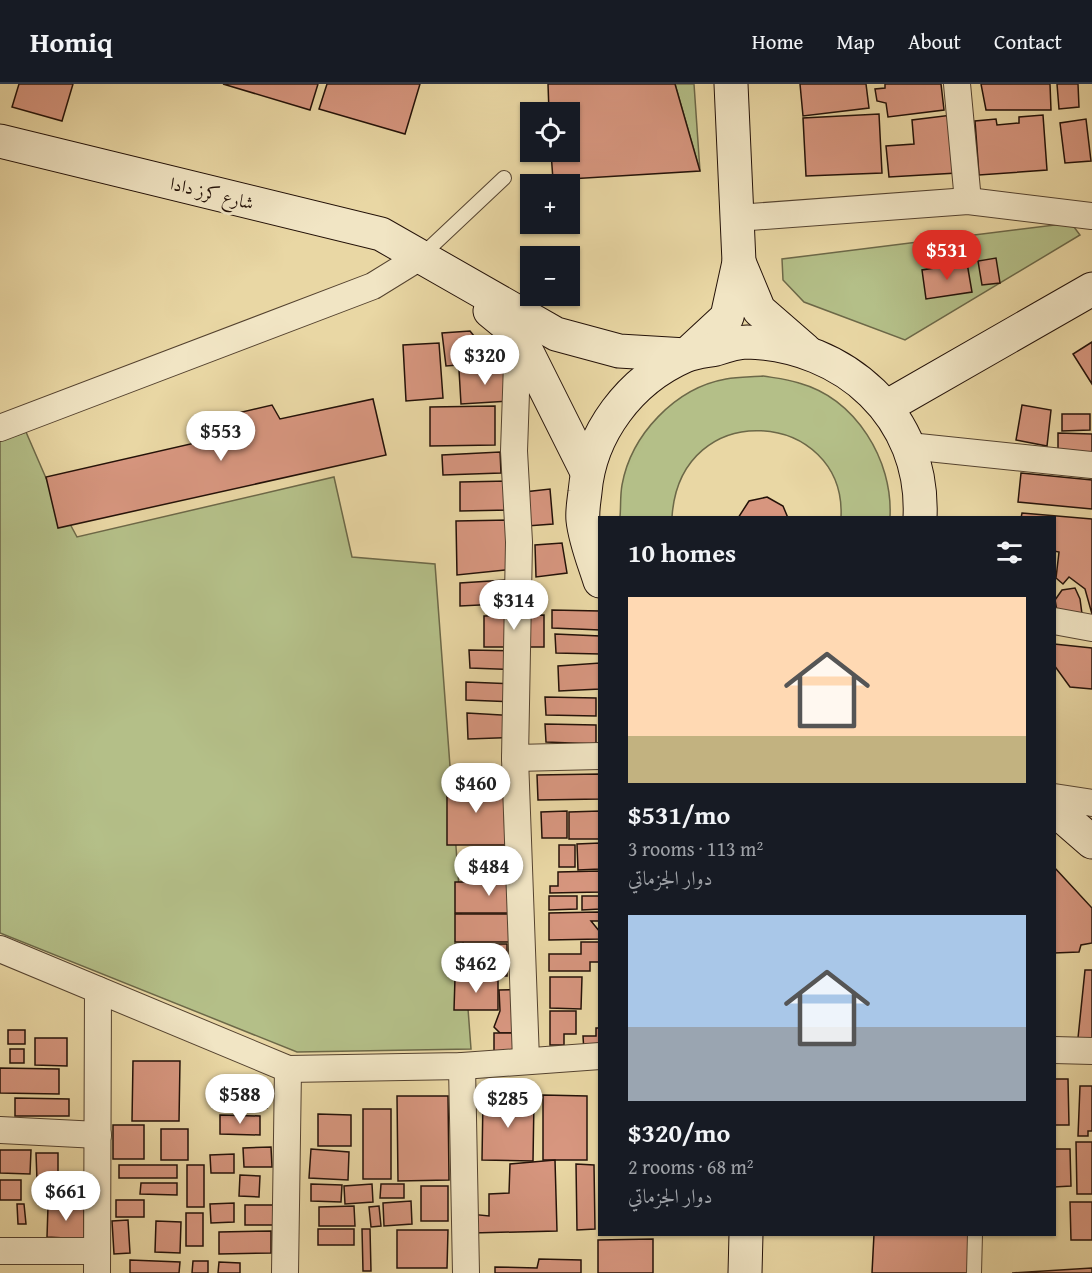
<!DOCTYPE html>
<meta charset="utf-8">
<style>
:root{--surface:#171b24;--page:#242831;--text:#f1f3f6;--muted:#9ea1a6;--line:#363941;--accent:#d93025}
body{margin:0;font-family:"Gentium Book Plus",Amiri,serif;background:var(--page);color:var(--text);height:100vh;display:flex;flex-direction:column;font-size:22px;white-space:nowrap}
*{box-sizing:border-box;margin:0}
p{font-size:20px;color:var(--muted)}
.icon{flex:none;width:33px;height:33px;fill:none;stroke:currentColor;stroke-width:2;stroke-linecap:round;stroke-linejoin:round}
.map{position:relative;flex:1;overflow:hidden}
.drawer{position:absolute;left:598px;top:432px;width:458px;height:720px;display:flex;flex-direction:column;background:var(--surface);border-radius:0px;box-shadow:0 2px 4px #0004}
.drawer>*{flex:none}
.fabs{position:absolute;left:520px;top:18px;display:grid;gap:12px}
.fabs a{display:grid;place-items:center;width:60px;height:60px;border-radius:0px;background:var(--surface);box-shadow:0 2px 4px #0004;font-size:30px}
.price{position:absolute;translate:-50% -51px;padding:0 14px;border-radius:21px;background:#fff;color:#222;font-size:20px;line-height:39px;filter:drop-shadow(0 2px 3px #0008)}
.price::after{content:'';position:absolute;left:50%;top:36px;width:18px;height:14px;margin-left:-9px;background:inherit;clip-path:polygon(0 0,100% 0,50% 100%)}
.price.active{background:var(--accent);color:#fff}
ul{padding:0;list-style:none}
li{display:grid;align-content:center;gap:12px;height:318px;padding:0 30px}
li span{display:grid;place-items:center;height:186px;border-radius:0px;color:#555}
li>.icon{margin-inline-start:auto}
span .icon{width:108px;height:108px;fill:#fffc;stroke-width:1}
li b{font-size:26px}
h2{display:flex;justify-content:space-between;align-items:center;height:72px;padding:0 30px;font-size:26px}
header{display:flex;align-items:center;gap:36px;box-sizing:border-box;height:84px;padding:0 30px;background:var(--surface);border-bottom:2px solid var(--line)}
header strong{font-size:28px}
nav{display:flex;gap:33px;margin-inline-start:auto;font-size:21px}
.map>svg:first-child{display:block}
</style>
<header>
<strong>Homiq</strong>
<nav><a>Home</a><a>Map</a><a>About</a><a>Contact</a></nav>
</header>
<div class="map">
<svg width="1092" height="1189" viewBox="0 0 1092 1189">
<rect width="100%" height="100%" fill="#e9d7a4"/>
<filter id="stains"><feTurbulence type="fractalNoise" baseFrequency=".00333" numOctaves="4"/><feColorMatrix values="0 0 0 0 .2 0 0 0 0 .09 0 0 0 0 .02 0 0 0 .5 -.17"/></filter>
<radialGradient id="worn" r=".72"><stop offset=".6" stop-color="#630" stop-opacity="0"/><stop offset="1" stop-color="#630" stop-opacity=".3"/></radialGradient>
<g fill="#b4bf88" stroke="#6c6848" stroke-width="1.5">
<polygon points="675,0 694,0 700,87"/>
<polygon points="1071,139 1080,151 905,256 804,218 783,196 782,175"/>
<path d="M763 292C775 294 787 295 799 299 856 315 893 376 890 433H841C846 326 680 310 672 433H620C621 423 620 412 622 401 631 351 675 304 726 295 738 293 751 293 763 292Z"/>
<polygon points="26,348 49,401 77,453 334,393 352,473 435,480 471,965 297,968 0,849 0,357"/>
</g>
<g fill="#d7967f" stroke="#231108" stroke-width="1.5">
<polygon points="19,0 73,0 62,37 12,23"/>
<polygon points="223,0 318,0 310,26"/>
<polygon points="327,0 420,0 405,50 319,25"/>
<polygon points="548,0 675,0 700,87 553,96 551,68 570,68 570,28 549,28"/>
<polygon points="800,0 866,0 869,24 803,32"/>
<polygon points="885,0 941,0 944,26 888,33 886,19 877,17 875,5 885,4"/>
<polygon points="981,0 1050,0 1051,26 986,26"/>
<polygon points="1057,0 1078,0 1079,23 1059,25"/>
<polygon points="879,30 882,89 806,92 803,34"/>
<polygon points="952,31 957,89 889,93 886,62 914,60 912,36"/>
<polygon points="1043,31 1047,86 979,91 975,37 996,35 997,41 1019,39 1019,33"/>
<polygon points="1086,35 1091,77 1065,79 1060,39"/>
<polygon points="996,174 1000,199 982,201 978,177"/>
<polygon points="967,179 972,208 926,215 922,186"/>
<polygon points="470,247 495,278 446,282 442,249"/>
<polygon points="1092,258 1092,300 1073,270"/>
<polygon points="439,259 443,314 406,317 403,261"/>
<polygon points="509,284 511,317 461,320 459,286"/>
<polygon points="373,315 386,371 58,444 46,393 230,351 225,332 272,321 280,335"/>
<polygon points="1022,321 1051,326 1047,362 1016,356"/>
<polygon points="495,322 495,361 430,362 430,323"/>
<polygon points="1062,330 1090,330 1090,346 1062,347"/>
<polygon points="1058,349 1092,350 1092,369 1058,367"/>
<polygon points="500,368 501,389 443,391 442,371"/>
<polygon points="1021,389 1092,396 1092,425 1018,418"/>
<polygon points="509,397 510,426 460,427 460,398"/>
<polygon points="550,405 553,440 527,442 524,408"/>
<polygon points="767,413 783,422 788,434 738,434 749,417"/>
<polygon points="1022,429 1092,435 1092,530 1085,505 1069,493 1063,500 1056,494 1059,468 1054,467 1054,434 1021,434"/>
<polygon points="510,436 515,485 457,491 456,437"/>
<polygon points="562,459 567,489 536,493 535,461"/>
<polygon points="520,495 518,519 460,522 460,499"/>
<polygon points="1075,504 1080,515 1082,530 1057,527 1055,516 1062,506"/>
<polygon points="552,526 600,527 600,546 552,544"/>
<polygon points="544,531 544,563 484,563 484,532"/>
<polygon points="555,550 600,552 600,570 556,569"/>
<polygon points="1054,560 1092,564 1092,605 1070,603 1054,581"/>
<polygon points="469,566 521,567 521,586 470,584"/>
<polygon points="600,579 600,605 559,607 558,582"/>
<polygon points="466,598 516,600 516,618 466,616"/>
<polygon points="545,613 596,614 596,632 546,631"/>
<polygon points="467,629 521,632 522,653 468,655"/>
<polygon points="545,640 596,641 596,660 546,658"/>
<polygon points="600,690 600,715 538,716 537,691"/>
<polygon points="447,698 504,698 505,761 447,761"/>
<polygon points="567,727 567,754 542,754 541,728"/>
<polygon points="600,727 600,755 569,755 569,728"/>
<polygon points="600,759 600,785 578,786 577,760"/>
<rect x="559" y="761" width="16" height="22"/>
<polygon points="1054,783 1092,824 1092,859 1081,861 1079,868 1054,869"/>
<polygon points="600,787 600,808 550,809 550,802 558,802 558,788"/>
<rect x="455" y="798" width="68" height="31"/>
<polygon points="549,812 577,812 577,825 549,826"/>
<polygon points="582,812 600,812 600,825 582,826"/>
<polygon points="599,828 599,837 591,837 600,848 600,855 549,856 549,829"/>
<rect x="455" y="830" width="56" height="28"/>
<polygon points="581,858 600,858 600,878 590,878 590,887 549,887 549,870 581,870"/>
<rect x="455" y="860" width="52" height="32"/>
<polygon points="1085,886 1092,886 1092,955 1078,954"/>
<polygon points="550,893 582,893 581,925 550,924"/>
<polygon points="455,894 498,894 498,926 454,926"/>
<polygon points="531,905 513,949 500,949 494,943 500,927 499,906"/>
<polygon points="550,927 576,927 576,950 564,950 564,961 550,961"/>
<polygon points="596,944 600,944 600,963 584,968 583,952 596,952"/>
<rect x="8" y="946" width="17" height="14"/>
<rect x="494" y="949" width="28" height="20"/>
<polygon points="35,954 67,954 67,982 35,981"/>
<rect x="10" y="965" width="14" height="14"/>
<polygon points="133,977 180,977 179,1037 132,1037"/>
<polygon points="0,984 59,985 59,1010 0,1009"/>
<polygon points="1054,995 1068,995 1069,1041 1054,1041"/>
<polygon points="267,997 267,1024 220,1024 220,998"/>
<polygon points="1080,1002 1092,1002 1092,1047 1088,1047 1088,1052 1078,1052"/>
<polygon points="543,1011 587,1012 587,1076 543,1076"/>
<polygon points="397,1012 448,1012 449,1096 398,1097"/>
<polygon points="15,1014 69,1015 69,1032 15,1032"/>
<polygon points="483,1014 534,1015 533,1077 482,1076"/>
<rect x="363" y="1025" width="28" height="70"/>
<polygon points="318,1030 351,1031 351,1062 318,1062"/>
<polygon points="220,1031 260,1032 260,1051 220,1050"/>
<rect x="113" y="1041" width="31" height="34"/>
<rect x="161" y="1045" width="27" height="31"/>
<polygon points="1076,1058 1092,1058 1092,1110 1077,1110"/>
<polygon points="271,1063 272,1083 244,1083 243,1064"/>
<polygon points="311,1065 349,1068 348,1096 309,1094"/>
<polygon points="1054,1065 1070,1065 1071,1102 1054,1103"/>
<polygon points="0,1066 31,1066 30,1090 0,1089"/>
<polygon points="36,1069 58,1069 58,1096 37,1096"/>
<polygon points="234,1070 234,1089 211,1089 210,1071"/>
<polygon points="555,1076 557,1147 472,1149 470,1130 489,1132 489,1110 509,1109 510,1080"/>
<polygon points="576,1080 594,1081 595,1145 577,1146"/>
<rect x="119" y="1081" width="58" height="13"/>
<rect x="187" y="1081" width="17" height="42"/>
<polygon points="63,1088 89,1089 88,1104 62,1103"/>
<polygon points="240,1091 260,1092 259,1113 239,1112"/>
<rect x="0" y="1096" width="21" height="20"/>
<polygon points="141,1099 177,1099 177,1111 140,1110"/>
<polygon points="311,1100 342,1101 341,1118 311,1117"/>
<polygon points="372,1100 373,1118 345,1120 344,1102"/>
<polygon points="381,1100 404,1100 404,1114 380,1114"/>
<rect x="421" y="1102" width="27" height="35"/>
<rect x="38" y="1105" width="15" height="10"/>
<rect x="116" y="1116" width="28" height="17"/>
<polygon points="411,1117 412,1140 384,1142 383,1119"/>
<polygon points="1070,1118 1092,1118 1092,1156 1071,1156"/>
<polygon points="234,1119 234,1138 211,1139 210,1120"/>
<polygon points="17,1120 24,1120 26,1140 18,1140"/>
<rect x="245" y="1121" width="30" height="20"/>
<polygon points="48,1122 84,1123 84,1155 47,1153"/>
<polygon points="354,1122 355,1142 319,1142 319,1123"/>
<polygon points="379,1122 381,1142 371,1143 369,1123"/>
<rect x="186" y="1129" width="17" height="33"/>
<polygon points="128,1136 130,1169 114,1170 112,1137"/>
<polygon points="156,1137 181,1138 180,1169 155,1168"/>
<rect x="318" y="1145" width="36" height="16"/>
<polygon points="362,1145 370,1145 371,1187 363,1187"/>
<polygon points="397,1146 448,1146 447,1184 397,1184"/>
<polygon points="271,1147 271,1169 219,1170 219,1148"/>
<polygon points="874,1150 972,1150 968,1189 872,1189"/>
<polygon points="653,1155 653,1189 598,1189 598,1156"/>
<polygon points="539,1175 581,1176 581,1189 495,1189 495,1183 537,1184"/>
<polygon points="130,1176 180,1178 179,1189 130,1189"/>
<polygon points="193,1177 208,1177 208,1189 192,1189"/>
<polygon points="219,1178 240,1179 240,1189 218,1189"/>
<polygon points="1092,1184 1092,1189 1012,1189"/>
</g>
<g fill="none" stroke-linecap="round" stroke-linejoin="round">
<defs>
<g id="lane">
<polyline points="420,173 504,94"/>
<polyline points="974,1189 975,1150"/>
</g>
<g id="street">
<polyline points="957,0 968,117"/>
<polyline points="737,134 968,117 1092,132"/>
<polyline points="518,250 514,367 519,458 515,674 526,976"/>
<polyline points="0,344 373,202 420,173"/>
<polyline points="909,362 1092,381"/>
<polyline points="1054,537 1092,544"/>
<polyline points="515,674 600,672"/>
<polyline points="1054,713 1092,719"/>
<polyline points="0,865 288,985 462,982 600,972"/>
<polyline points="1054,966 1092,967"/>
<polyline points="462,982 466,1189"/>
<polyline points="0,1046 98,1051"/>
<polyline points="0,1167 97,1167"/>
<polyline points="97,1189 98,906"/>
<polyline points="285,1189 288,985"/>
</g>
<g id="secondary">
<polyline points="0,57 381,150 556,250 619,267 686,271 727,233 739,178 731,0"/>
<polyline points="739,178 759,226 805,266"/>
<polyline points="490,227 518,250 587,388"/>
<polyline points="886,323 1092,205"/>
<path d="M600 497C594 478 585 456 583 436 582 427 584 417 585 408 590 349 630 296 685 272 694 268 706 267 716 265 725 262 737 258 747 258 845 261 925 332 920 434"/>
<polyline points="1054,725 1092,758"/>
<polyline points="745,1189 746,1150"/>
</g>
</defs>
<use href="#lane" stroke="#54422f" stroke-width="16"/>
<use href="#street" stroke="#54422f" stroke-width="28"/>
<use href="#secondary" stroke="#231108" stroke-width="35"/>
<use href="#lane" stroke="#f1e5c4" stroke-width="14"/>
<use href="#street" stroke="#f1e5c4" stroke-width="26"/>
<use href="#secondary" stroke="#f1e5c4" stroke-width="33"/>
</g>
<g text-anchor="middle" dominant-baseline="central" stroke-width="6" stroke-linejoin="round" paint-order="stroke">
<g font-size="18" fill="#231108" stroke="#f1e5c4">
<text transform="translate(212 109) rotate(14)">شارع كرز دادا</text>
</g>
</g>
<rect width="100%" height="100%" filter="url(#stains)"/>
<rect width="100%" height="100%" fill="url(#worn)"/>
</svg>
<div class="fabs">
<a><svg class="icon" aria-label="locate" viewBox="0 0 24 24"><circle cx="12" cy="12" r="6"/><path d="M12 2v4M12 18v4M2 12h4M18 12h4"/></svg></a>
<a>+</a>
<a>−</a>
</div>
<b class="price active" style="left:947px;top:197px">$531</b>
<b class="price" style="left:485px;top:302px">$320</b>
<b class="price" style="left:221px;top:378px">$553</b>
<b class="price" style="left:514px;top:547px">$314</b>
<b class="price" style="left:476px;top:730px">$460</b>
<b class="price" style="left:489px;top:813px">$484</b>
<b class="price" style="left:476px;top:910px">$462</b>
<b class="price" style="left:240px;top:1041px">$588</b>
<b class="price" style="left:508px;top:1045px">$285</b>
<b class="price" style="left:66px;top:1138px">$661</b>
<section class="drawer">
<h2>10 homes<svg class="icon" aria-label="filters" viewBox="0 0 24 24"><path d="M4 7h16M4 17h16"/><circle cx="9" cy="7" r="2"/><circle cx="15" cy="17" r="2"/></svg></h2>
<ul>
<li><span style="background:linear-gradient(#ffd9b3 75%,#c2b280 0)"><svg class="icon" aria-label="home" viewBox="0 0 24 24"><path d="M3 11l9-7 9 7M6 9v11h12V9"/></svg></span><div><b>$531/mo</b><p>3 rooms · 113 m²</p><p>دوار الجزماتي</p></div></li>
<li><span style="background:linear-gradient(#a9c7e8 60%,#9aa5b1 0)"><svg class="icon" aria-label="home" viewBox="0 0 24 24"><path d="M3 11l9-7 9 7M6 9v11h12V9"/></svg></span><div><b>$320/mo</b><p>2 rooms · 68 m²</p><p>دوار الجزماتي</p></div></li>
</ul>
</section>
</div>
